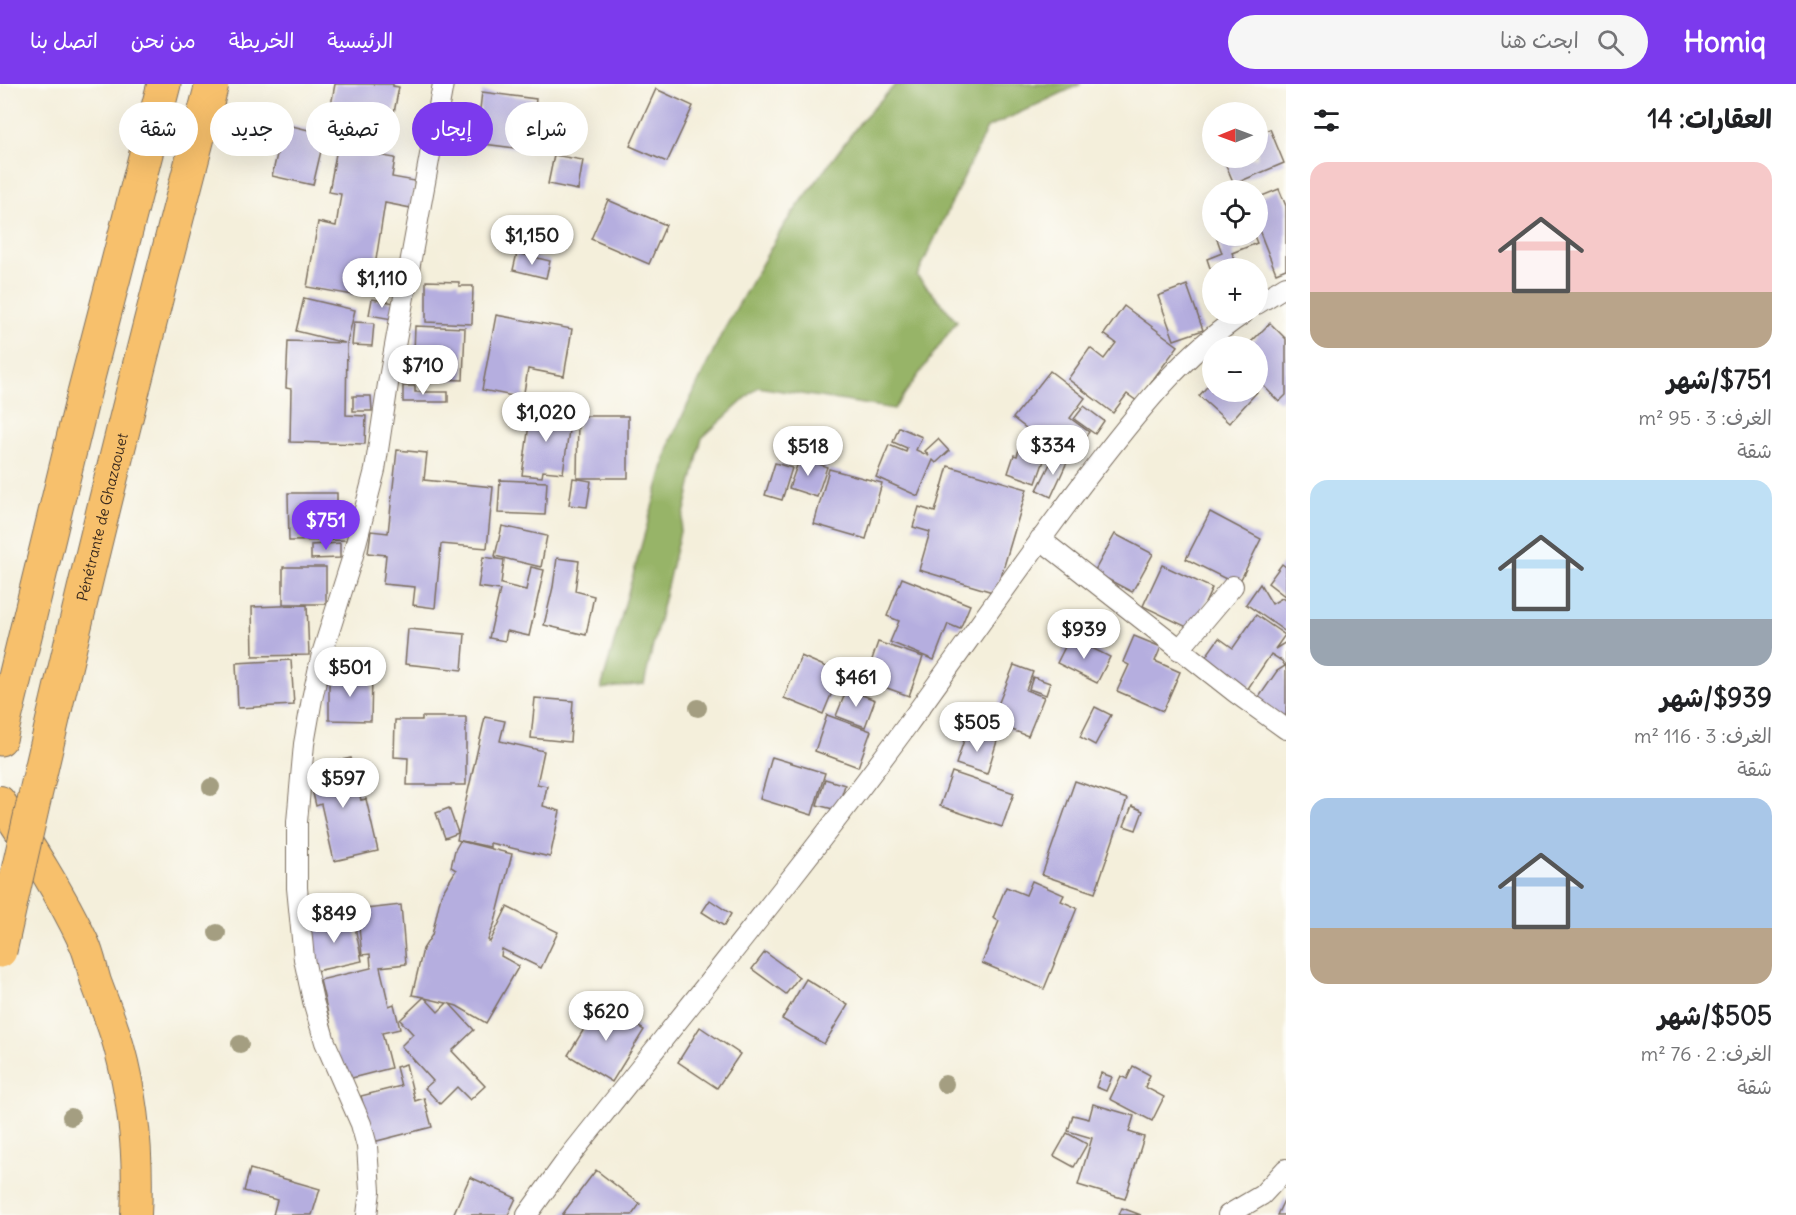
<!DOCTYPE html>
<html lang="ar">
<meta charset="utf-8">
<style>
:root{--surface:#fff;--page:#f6f6f6;--text:#202124;--muted:#757577;--accent:#7c3aed}
body{margin:0;font-family:Delius,"Playpen Sans Arabic",sans-serif;background:var(--page);color:var(--text);direction:rtl;height:100vh;display:flex;flex-direction:column;font-size:22px;white-space:nowrap}
*{box-sizing:border-box;margin:0}
p{font-size:20px;color:var(--muted)}
.icon{flex:none;width:33px;height:33px;fill:none;stroke:currentColor;stroke-width:2;stroke-linecap:round;stroke-linejoin:round}
.map{position:relative;flex:1;overflow:hidden;direction:ltr}
.panel{display:flex;flex-direction:column;background:var(--surface);width:510px}
.panel>*{flex:none}
.guide{position:absolute;left:18px;top:18px;width:570px;height:54px;direction:rtl;display:flex;gap:12px}
.needle{width:39px;rotate:269deg}
.controls{position:absolute;left:1202px;top:18px;display:grid;gap:12px}
.controls a{display:grid;place-items:center;width:66px;height:66px;border-radius:50%;background:var(--surface);box-shadow:0 6px 24px #0002;font-size:30px}
.price{position:absolute;translate:-50% -51px;padding:0 14px;border-radius:21px;background:#fff;color:#222;font-size:20px;line-height:39px;filter:drop-shadow(0 2px 3px #0008)}
.price::after{content:'';position:absolute;left:50%;top:36px;width:18px;height:14px;margin-left:-9px;background:inherit;clip-path:polygon(0 0,100% 0,50% 100%)}
.price.active{background:var(--accent);color:#fff}
ul{padding:0;list-style:none}
li{display:grid;align-content:center;gap:12px;height:318px;padding:0 24px}
li span{display:grid;place-items:center;height:186px;border-radius:18px;color:#555}
li>.icon{margin-inline-start:auto}
span .icon{width:108px;height:108px;fill:#fffc;stroke-width:1}
li b{font-size:26px}
h2{display:flex;justify-content:space-between;align-items:center;height:72px;padding:0 24px;font-size:26px}
.chip{padding:0 21px;border-radius:27px;background:var(--surface);box-shadow:0 6px 24px #0002;font-size:21px;line-height:54px}
.chip.active{background:var(--accent);color:#fff}
header{display:flex;align-items:center;gap:36px;box-sizing:border-box;height:84px;padding:0 30px;background:var(--accent);color:#fff}
header strong{font-size:28px}
nav{display:flex;gap:33px;margin-inline-start:auto;font-size:21px}
.search{width:420px;height:54px;background:var(--page);display:flex;align-items:center;gap:15px;box-sizing:border-box;padding:0 21px;border-radius:33px;color:var(--muted);font-size:22px}
main{display:flex;flex:1;min-height:0}
.map>svg:first-child{display:block}
</style>
<header>
<strong>Homiq</strong>
<div class="search"><svg class="icon" aria-label="search" viewBox="0 0 24 24"><circle cx="10" cy="10" r="6"/><path d="M15 15l6 6"/></svg>ابحث هنا</div>
<nav><a>الرئيسية</a><a>الخريطة</a><a>من نحن</a><a>اتصل بنا</a></nav>
</header>
<main>
<section class="panel">
<h2>العقارات: 14<svg class="icon" aria-label="filters" viewBox="0 0 24 24"><path d="M4 7h16M4 17h16"/><circle cx="9" cy="7" r="2"/><circle cx="15" cy="17" r="2"/></svg></h2>
<ul>
<li><span style="background:linear-gradient(#f6c9c9 70%,#b9a48a 0)"><svg class="icon" aria-label="home" viewBox="0 0 24 24"><path d="M3 11l9-7 9 7M6 9v11h12V9"/></svg></span><div><b>$751/شهر</b><p>الغرف: 3 · 95 m²</p><p>شقة</p></div></li>
<li><span style="background:linear-gradient(#bfe0f5 75%,#9aa5b1 0)"><svg class="icon" aria-label="home" viewBox="0 0 24 24"><path d="M3 11l9-7 9 7M6 9v11h12V9"/></svg></span><div><b>$939/شهر</b><p>الغرف: 3 · 116 m²</p><p>شقة</p></div></li>
<li><span style="background:linear-gradient(#a9c7e8 70%,#b9a48a 0)"><svg class="icon" aria-label="home" viewBox="0 0 24 24"><path d="M3 11l9-7 9 7M6 9v11h12V9"/></svg></span><div><b>$505/شهر</b><p>الغرف: 2 · 76 m²</p><p>شقة</p></div></li>
</ul>
</section>
<div class="map">
<svg width="1286" height="1131" viewBox="0 0 1286 1131">
<rect width="100%" height="100%" fill="#fdfcf7"/>
<filter id="ink" filterUnits="userSpaceOnUse"><feTurbulence type="fractalNoise" baseFrequency=".0167" numOctaves="2"/><feDisplacementMap in="SourceGraphic" scale="12" xChannelSelector="R" yChannelSelector="G"/><feConvolveMatrix kernelMatrix="1 2 1 2 8 2 1 2 1" color-interpolation-filters="sRGB"/></filter>
<filter id="wash" filterUnits="userSpaceOnUse"><feTurbulence type="fractalNoise" baseFrequency=".008" numOctaves="4" result="noise"/><feDisplacementMap in="SourceGraphic" scale="24" xChannelSelector="R" yChannelSelector="G"/><feGaussianBlur stdDeviation="1.35" result="paint"/><feColorMatrix in="noise" values="0 0 0 0 0 0 0 0 0 0 0 0 0 0 0 0 0 1.4 0 .05"/><feComposite in="paint" operator="in"/></filter>
<g filter="url(#wash)">
<rect width="100%" height="100%" fill="#f4efdb"/>
<polygon fill="#97b467" stroke="#696f42" stroke-width="1.5" points="896,0 1081,0 987,44 917,192 957,237 894,325 758,303 702,354 644,600 601,605 671,356 721,251 784,141 861,37"/>
<g id="blocks">
<g fill="#b5aedf" fill-rule="evenodd">
<polygon points="335,0 393,0 393,2 399,3 390,49 328,37"/>
<polygon points="656,5 693,22 667,78 630,62"/>
<polygon points="482,8 536,15 530,66 476,59"/>
<polygon points="284,40 325,50 313,101 272,92"/>
<polygon points="1270,45 1284,79 1234,100 1223,74 1257,74 1257,50"/>
<polygon points="337,64 395,74 392,93 415,97 411,124 385,119 372,201 355,199 353,211 307,203 318,138 336,142 341,110 329,108"/>
<polygon points="554,71 583,76 578,106 548,100"/>
<polygon points="1279,105 1286,122 1286,185 1276,189 1257,141 1257,114"/>
<polygon points="608,116 666,141 649,180 591,155"/>
<polygon points="1216,152 1254,152 1257,159 1232,169 1239,184 1210,184 1207,175 1222,169"/>
<polygon points="517,169 550,177 546,194 513,186"/>
<polygon points="426,197 459,198 459,202 473,202 472,240 426,238"/>
<polygon points="1187,201 1203,246 1174,256 1158,212"/>
<polygon points="304,214 355,226 347,259 346,331 366,332 365,360 290,358 291,305 286,304 288,257 345,259 296,247"/>
<polygon points="372,215 395,219 392,235 369,231"/>
<polygon points="1124,222 1178,262 1137,317 1127,310 1113,329 1068,295 1090,264 1104,275 1116,259 1104,250"/>
<polygon points="496,231 572,245 564,292 528,285 523,314 482,306"/>
<polygon points="354,238 374,239 372,262 352,261"/>
<polygon points="1270,239 1286,255 1286,311 1279,318 1257,295 1257,262 1247,262"/>
<polygon points="415,242 465,244 463,296 413,294"/>
<polygon points="1050,287 1085,314 1070,334 1089,348 1068,376 1013,334"/>
<polygon points="1212,297 1212,308 1257,308 1229,339 1199,312"/>
<polygon points="403,302 415,302 415,308 448,308 448,318 403,318"/>
<polygon points="353,312 371,312 372,327 353,327"/>
<polygon points="1084,322 1104,337 1095,350 1074,335"/>
<polygon points="531,326 571,332 563,389 543,387 542,393 522,391"/>
<polygon points="578,332 628,332 628,394 577,394"/>
<polygon points="899,343 922,353 916,366 929,372 925,367 938,355 949,367 936,379 933,376 918,412 876,393 889,361 906,368 907,364 893,358"/>
<polygon points="1021,359 1047,368 1036,399 1008,389 1014,371 1017,372"/>
<polygon points="397,366 427,369 424,396 493,403 487,464 441,460 435,524 413,521 415,503 383,500 386,471 368,469 371,447 388,449"/>
<polygon points="1055,370 1068,376 1051,413 1037,406"/>
<polygon points="800,373 827,383 817,413 789,404"/>
<polygon points="775,379 792,384 782,416 765,411"/>
<polygon points="948,382 1027,405 996,509 919,486 930,448 913,443 919,423 935,428"/>
<polygon points="829,385 882,399 866,455 814,440"/>
<polygon points="573,394 591,397 587,423 569,421"/>
<polygon points="500,396 547,398 545,431 498,429"/>
<polygon points="288,409 337,409 337,422 349,422 350,456 289,457"/>
<polygon points="1210,428 1261,455 1238,501 1186,475"/>
<polygon points="502,442 547,452 541,483 495,472"/>
<polygon points="1115,450 1153,470 1132,508 1094,488"/>
<polygon points="340,459 340,474 311,475 311,461"/>
<polygon points="483,473 504,476 501,500 526,506 531,483 544,486 529,552 507,547 505,557 489,554 500,506 478,503"/>
<polygon points="557,474 579,477 575,507 594,512 586,551 544,541 553,503"/>
<polygon points="1282,480 1286,483 1286,513 1268,499"/>
<polygon points="1162,481 1212,504 1193,546 1143,522"/>
<rect x="283" y="483" width="43" height="37"/>
<polygon points="902,494 970,521 960,545 948,540 934,576 890,558 899,537 887,532"/>
<polygon points="1260,500 1272,520 1282,514 1286,517 1286,548 1246,520"/>
<polygon points="307,521 309,571 253,572 252,523"/>
<polygon points="1256,531 1285,551 1275,565 1286,558 1286,636 1257,616 1277,587 1285,582 1282,577 1271,570 1243,612 1199,582 1219,554 1233,564"/>
<polygon points="408,545 465,550 462,586 405,580"/>
<polygon points="1134,552 1161,563 1155,577 1180,588 1163,627 1117,607 1129,581 1123,578"/>
<polygon points="1070,553 1110,573 1097,599 1057,579"/>
<polygon points="878,558 923,573 909,612 865,596"/>
<polygon points="801,572 840,589 823,630 784,614"/>
<polygon points="291,576 294,621 238,624 236,579"/>
<polygon points="1014,581 1033,588 1026,606 1044,613 1028,652 991,638"/>
<polygon points="329,592 372,592 371,637 329,636"/>
<polygon points="1033,593 1050,599 1046,611 1029,605"/>
<polygon points="847,605 875,616 865,643 836,632"/>
<polygon points="535,614 573,617 570,658 531,654"/>
<polygon points="1095,623 1111,631 1095,661 1080,653"/>
<polygon points="827,631 871,647 858,683 815,667"/>
<polygon points="422,633 466,633 466,701 407,701 408,674 394,673 395,636 422,636"/>
<polygon points="485,633 505,637 500,657 544,667 537,700 547,702 543,722 560,727 550,773 490,759 490,763 457,756"/>
<polygon points="967,647 997,657 987,690 956,680"/>
<polygon points="772,673 825,689 812,731 760,715"/>
<polygon points="351,674 361,716 366,715 378,767 334,777 321,720 316,722 307,684"/>
<polygon points="952,688 1014,709 1002,743 940,722"/>
<polygon points="825,695 845,701 837,726 817,721"/>
<polygon points="1075,697 1127,715 1095,809 1042,791"/>
<polygon points="1132,722 1143,727 1136,746 1124,742"/>
<polygon points="449,724 458,749 445,754 436,729"/>
<path d="M460 757 512 770 495 838 488 856 490 858 507 823 558 848 541 884 502 865 501 872 519 882 486 939 457 922 450 920 474 946 452 967 485 1002 470 1016 457 1003 440 1020 425 1004 433 997 401 962 413 950 400 936 424 913 412 911 423 865 432 851 441 811 456 786 451 783 455 766ZM425 914 446 919H447L438 928Z"/>
<polygon points="1032,797 1064,811 1061,817 1077,824 1044,905 982,879 999,837 993,834 1006,803 1026,811"/>
<polygon points="710,816 731,830 724,842 702,828"/>
<polygon points="401,821 406,880 380,883 389,922 394,920 400,945 382,949 391,984 344,996 320,896 371,884 370,870 362,871 357,826"/>
<polygon points="353,833 362,877 316,887 307,843"/>
<polygon points="765,868 799,893 786,910 752,885"/>
<polygon points="806,895 848,921 824,960 782,935"/>
<polygon points="600,919 644,946 612,998 568,971"/>
<polygon points="700,943 740,970 717,1004 678,978"/>
<polygon points="406,980 415,1017 424,1014 432,1043 373,1058 361,1012 401,1002 396,983"/>
<polygon points="1133,982 1150,991 1145,1003 1164,1013 1152,1037 1110,1015 1121,992 1127,995"/>
<polygon points="1101,989 1112,993 1106,1007 1096,1003"/>
<polygon points="1093,1020 1134,1032 1129,1048 1144,1053 1125,1115 1078,1101 1092,1054 1068,1047 1073,1031 1089,1035"/>
<polygon points="1067,1049 1087,1060 1074,1083 1054,1072"/>
<polygon points="250,1085 320,1105 312,1131 273,1131 277,1116 244,1107"/>
<polygon points="596,1086 640,1120 632,1131 562,1131"/>
<polygon points="470,1093 516,1114 508,1131 453,1131"/>
<polygon points="1286,1112 1286,1131 1277,1131"/>
<polygon points="1122,1124 1141,1131 1119,1131"/>
</g>
</g>
</g>
<g filter="url(#ink)">
<use href="#blocks" fill-opacity="0" stroke="#7c6f60" stroke-width="1.5"/>
<g fill="none" stroke-linecap="round" stroke-linejoin="round">
<defs>
<g id="street">
<polyline points="1257,220 1286,202"/>
<polyline points="1040,455 1236,609 1286,645"/>
<polyline points="1179,566 1233,502"/>
<polyline points="367,1131 370,1107 367,1062 361,1040 325,958 313,917 304,875 297,804 297,738 304,660 312,615 322,570 352,475 375,386 388,300 443,0"/>
<path d="M527 1131 566 1077C680 933 797 791 906 643 967 559 1026 473 1089 391 1135 332 1180 272 1243 230"/>
<polyline points="1228,1131 1262,1111 1286,1085"/>
</g>
<path id="primary" d="M0 717C30 762 61 810 84 859 90 872 92 885 96 898 104 920 113 941 119 963 134 1018 139 1074 136 1131"/>
<polyline id="highway" points="0,655 84,309 164,0"/>
</defs>
<use href="#street" stroke="#7c6f60" stroke-width="22"/>
<use href="#primary" stroke="#7c6f60" stroke-width="32"/>
<use href="#highway" stroke="#7c6f60" stroke-width="35"/>
<use href="#street" stroke="#fff" stroke-width="20"/>
<use href="#primary" stroke="#f7c06c" stroke-width="30"/>
<use href="#highway" stroke="#f7c06c" stroke-width="33"/>
<defs>
<g id="highway-bridge">
<path id="s1" d="M0 867C64 577 136 288 212 0"/>
</g>
</defs>
<use href="#highway-bridge" stroke="#7c6f60" stroke-width="35" stroke-linecap="butt"/>
<use href="#highway-bridge" stroke="#f7c06c" stroke-width="33"/>
</g>
<g fill="#a49e81">
<circle cx="698" cy="624" r="9"/>
<circle cx="211" cy="703" r="9"/>
<circle cx="217" cy="849" r="9"/>
<circle cx="240" cy="960" r="9"/>
<circle cx="945" cy="1000" r="9"/>
<circle cx="71" cy="1033" r="9"/>
</g>
</g>
<g text-anchor="middle" dominant-baseline="central" stroke-width="4.5" stroke-linejoin="round" paint-order="stroke">
<g font-size="15" fill="#3b2a1e" stroke="#fdfcf7">
<text stroke="none"><textPath href="#s1" startOffset="446">Pénétrante de Ghazaouet</textPath></text>
</g>
</g>
</svg>
<div class="controls">
<a><svg class="needle" viewBox="-14 -14 28 28"><path d="M0-13l5 13h-10z" fill="#e53935"/><path d="M0 13l5-13h-10z" fill="#757577"/></svg></a>
<a><svg class="icon" aria-label="locate" viewBox="0 0 24 24"><circle cx="12" cy="12" r="6"/><path d="M12 2v4M12 18v4M2 12h4M18 12h4"/></svg></a>
<a>+</a>
<a>−</a>
</div>
<b class="price" style="left:532px;top:182px">$1,150</b>
<b class="price" style="left:382px;top:225px">$1,110</b>
<b class="price" style="left:423px;top:312px">$710</b>
<b class="price" style="left:546px;top:359px">$1,020</b>
<b class="price" style="left:1053px;top:392px">$334</b>
<b class="price" style="left:808px;top:393px">$518</b>
<b class="price active" style="left:326px;top:467px">$751</b>
<b class="price" style="left:1084px;top:576px">$939</b>
<b class="price" style="left:350px;top:614px">$501</b>
<b class="price" style="left:856px;top:624px">$461</b>
<b class="price" style="left:977px;top:669px">$505</b>
<b class="price" style="left:343px;top:725px">$597</b>
<b class="price" style="left:334px;top:860px">$849</b>
<b class="price" style="left:606px;top:958px">$620</b>
<div class="guide">
<a class="chip">شراء</a>
<a class="chip active">إيجار</a>
<a class="chip">تصفية</a>
<a class="chip">جديد</a>
<a class="chip">شقة</a>
</div>
</div>
</main>
